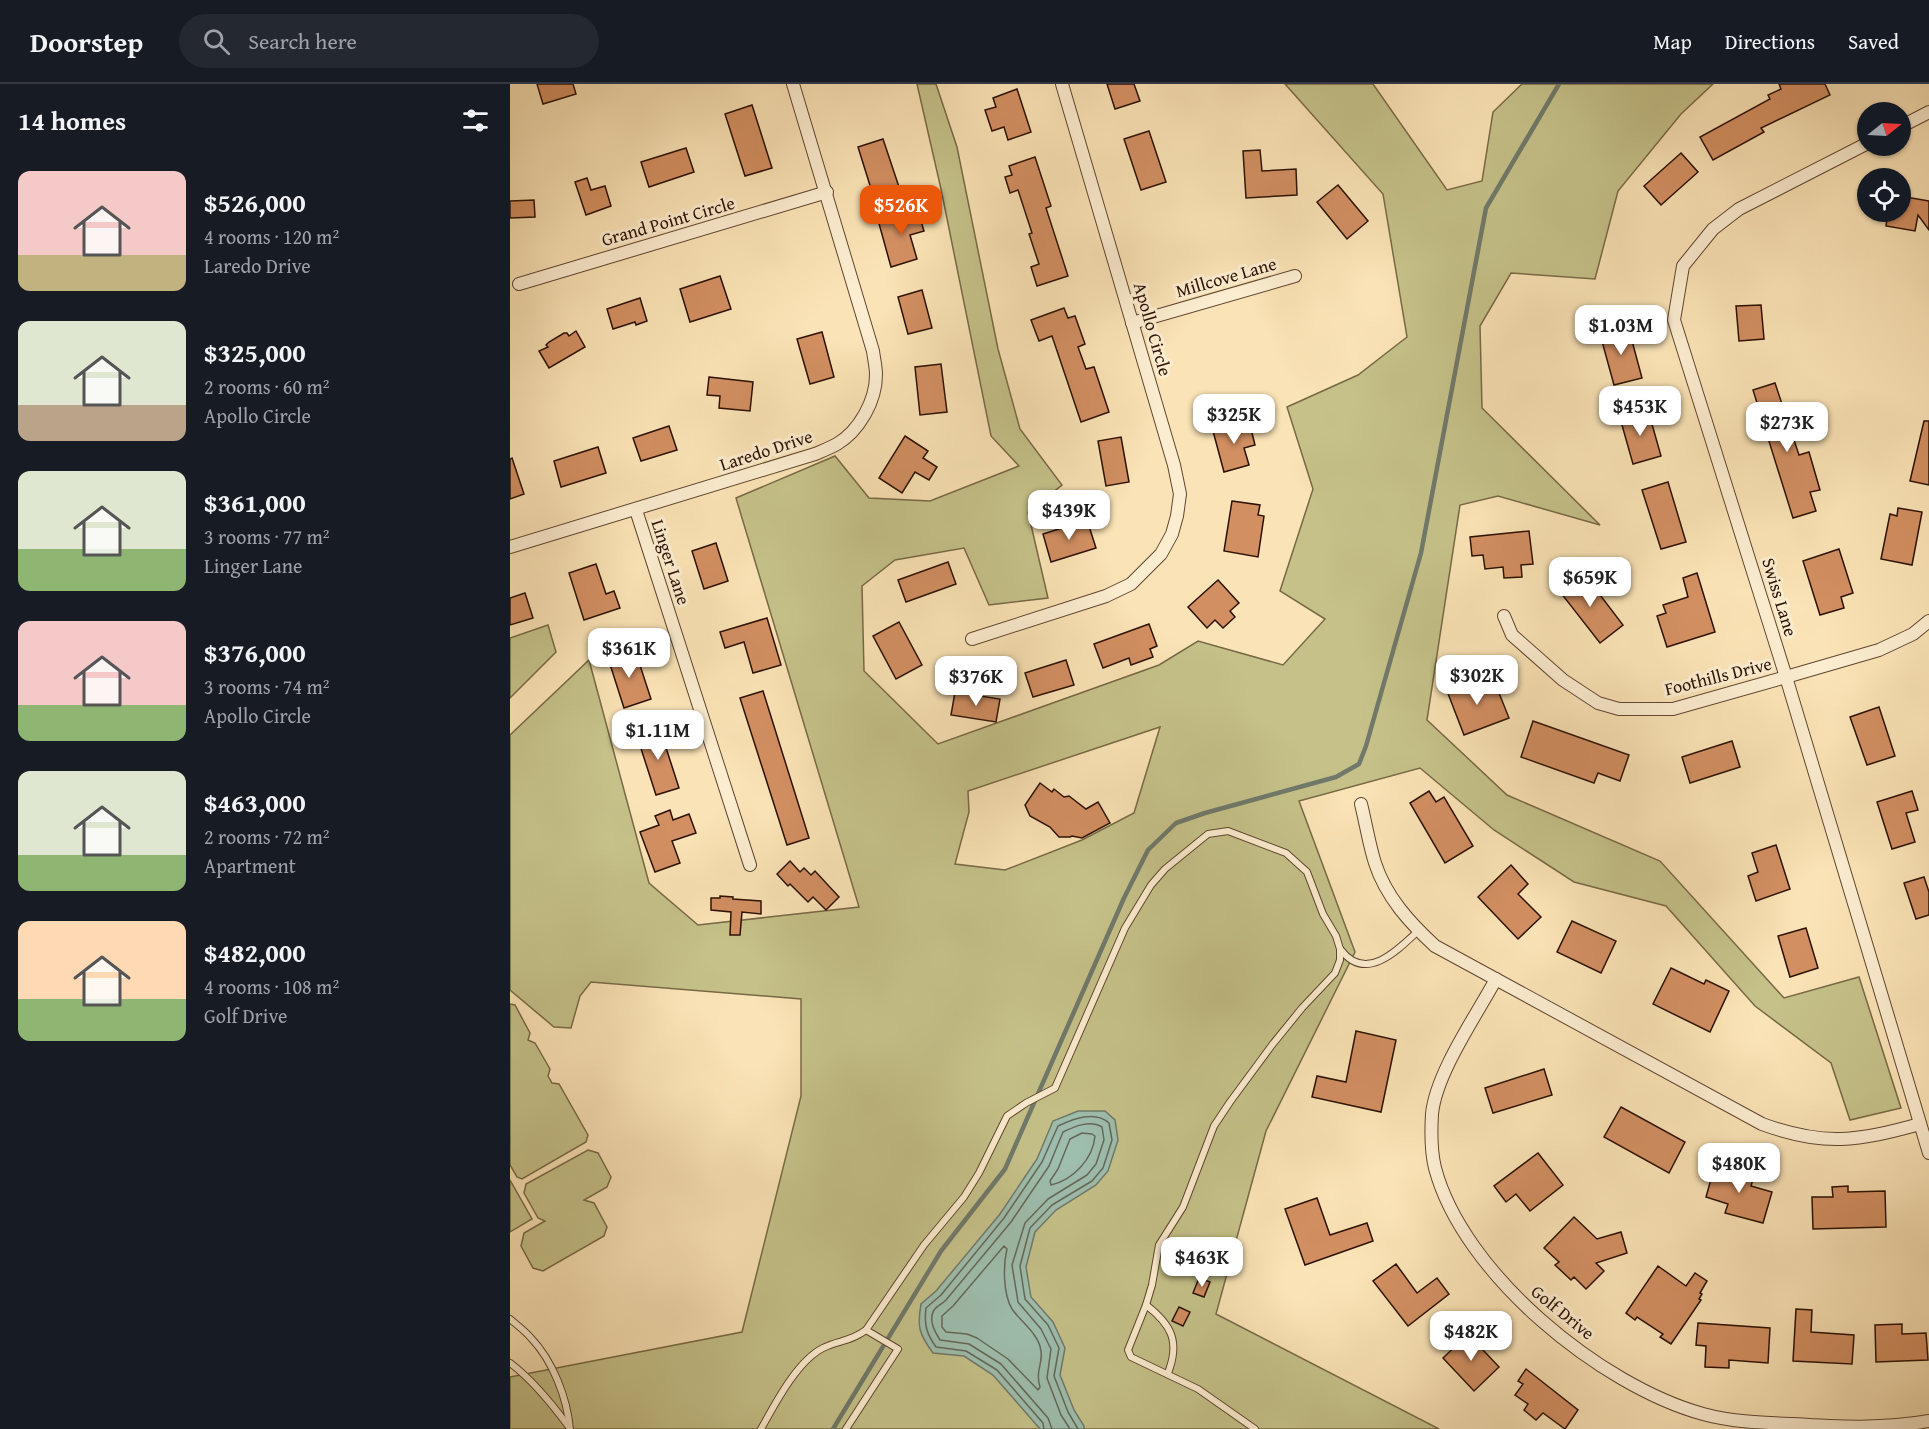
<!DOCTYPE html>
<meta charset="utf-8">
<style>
:root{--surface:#171b24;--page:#242831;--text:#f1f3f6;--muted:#9ea1a6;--line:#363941;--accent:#ea580c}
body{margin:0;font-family:"Gentium Book Plus",serif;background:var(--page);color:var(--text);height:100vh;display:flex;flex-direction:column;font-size:22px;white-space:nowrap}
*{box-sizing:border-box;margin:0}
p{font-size:20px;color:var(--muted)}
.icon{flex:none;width:33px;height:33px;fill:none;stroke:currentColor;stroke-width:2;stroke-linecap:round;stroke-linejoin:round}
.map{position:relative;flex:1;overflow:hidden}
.drawer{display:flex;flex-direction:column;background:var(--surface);width:510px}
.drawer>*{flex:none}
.needle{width:39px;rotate:72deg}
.buttons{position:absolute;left:1347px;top:18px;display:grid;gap:12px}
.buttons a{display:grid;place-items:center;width:54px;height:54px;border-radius:50%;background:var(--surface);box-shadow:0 2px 4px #0004;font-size:30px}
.price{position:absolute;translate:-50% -51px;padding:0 14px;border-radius:12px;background:#fff;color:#222;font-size:20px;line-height:39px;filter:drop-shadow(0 2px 3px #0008)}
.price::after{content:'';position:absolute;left:50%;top:36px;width:18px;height:14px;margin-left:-9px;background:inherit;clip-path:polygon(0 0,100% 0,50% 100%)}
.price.selected{background:var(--accent);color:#fff}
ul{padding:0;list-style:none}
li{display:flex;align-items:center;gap:18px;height:150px;padding:0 18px}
li span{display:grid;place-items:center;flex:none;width:168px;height:120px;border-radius:12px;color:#555}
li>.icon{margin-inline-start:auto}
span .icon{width:72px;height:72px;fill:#fffc;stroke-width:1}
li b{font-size:26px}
h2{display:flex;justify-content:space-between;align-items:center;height:72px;padding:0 18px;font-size:26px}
header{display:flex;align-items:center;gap:36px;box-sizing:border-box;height:84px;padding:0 30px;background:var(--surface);border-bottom:2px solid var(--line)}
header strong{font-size:28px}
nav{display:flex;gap:33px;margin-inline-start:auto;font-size:21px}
.search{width:420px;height:54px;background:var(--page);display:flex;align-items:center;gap:15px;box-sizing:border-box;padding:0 21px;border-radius:33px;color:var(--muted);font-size:22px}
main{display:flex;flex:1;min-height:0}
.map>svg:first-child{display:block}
</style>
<header>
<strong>Doorstep</strong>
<div class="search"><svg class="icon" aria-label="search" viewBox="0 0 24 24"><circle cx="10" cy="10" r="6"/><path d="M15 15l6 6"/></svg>Search here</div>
<nav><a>Map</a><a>Directions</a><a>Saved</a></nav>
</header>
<main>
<section class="drawer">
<h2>14 homes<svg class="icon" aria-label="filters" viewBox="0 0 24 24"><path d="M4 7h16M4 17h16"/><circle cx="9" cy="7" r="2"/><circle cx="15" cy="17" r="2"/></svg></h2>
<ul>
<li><span style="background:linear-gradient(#f6c9c9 70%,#c2b280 0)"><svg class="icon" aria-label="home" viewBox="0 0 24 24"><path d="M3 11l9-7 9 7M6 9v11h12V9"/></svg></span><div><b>$526,000</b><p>4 rooms · 120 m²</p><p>Laredo Drive</p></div></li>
<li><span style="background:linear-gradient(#dfe7d0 70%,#b9a48a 0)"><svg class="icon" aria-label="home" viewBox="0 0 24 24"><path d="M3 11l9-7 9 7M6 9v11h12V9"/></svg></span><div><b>$325,000</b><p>2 rooms · 60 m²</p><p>Apollo Circle</p></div></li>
<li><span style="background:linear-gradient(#dfe7d0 65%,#8fb573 0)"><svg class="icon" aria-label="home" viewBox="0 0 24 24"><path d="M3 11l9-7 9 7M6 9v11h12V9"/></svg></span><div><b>$361,000</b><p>3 rooms · 77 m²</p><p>Linger Lane</p></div></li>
<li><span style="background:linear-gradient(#f6c9c9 70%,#8fb573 0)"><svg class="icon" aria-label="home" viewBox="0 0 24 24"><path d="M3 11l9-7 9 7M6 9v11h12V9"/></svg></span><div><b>$376,000</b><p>3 rooms · 74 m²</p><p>Apollo Circle</p></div></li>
<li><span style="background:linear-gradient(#dfe7d0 70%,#8fb573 0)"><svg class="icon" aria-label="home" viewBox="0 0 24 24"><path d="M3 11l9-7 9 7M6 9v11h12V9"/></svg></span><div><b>$463,000</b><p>2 rooms · 72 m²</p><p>Apartment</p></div></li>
<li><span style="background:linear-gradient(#ffd9b3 65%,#8fb573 0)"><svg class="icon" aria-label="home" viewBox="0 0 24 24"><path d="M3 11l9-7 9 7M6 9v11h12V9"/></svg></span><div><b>$482,000</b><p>4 rooms · 108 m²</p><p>Golf Drive</p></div></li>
</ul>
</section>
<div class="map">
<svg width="1419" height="1345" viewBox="0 0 1419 1345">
<rect width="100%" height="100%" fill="#fae3b6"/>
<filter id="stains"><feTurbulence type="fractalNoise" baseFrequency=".00333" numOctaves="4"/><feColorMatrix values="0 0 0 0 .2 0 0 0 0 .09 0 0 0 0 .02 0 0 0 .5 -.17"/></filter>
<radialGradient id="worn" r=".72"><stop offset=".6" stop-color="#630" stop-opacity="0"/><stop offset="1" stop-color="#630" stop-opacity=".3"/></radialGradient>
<g fill="#c5c189" stroke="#786946" stroke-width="1.5" fill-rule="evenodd">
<path d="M407 0H426L447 63 488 265 510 345 552 401 518 428 538 514 479 521 454 464 385 476 352 502 354 587 428 660 649 581 688 557 773 581 815 535 770 507 803 405 777 323 848 291 897 253 873 110 775 0H863L937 106 972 97 983 28 1012 0H1203L1171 30 1108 107 1085 195 1001 189 970 242 972 324 1090 441 988 412 950 421 917 636 997 711 1150 777 1274 914 1349 893 1391 1024 1340 1036 1321 979 1245 922 1156 822 1064 798 984 746 910 684 789 717 845 868 756 1047 706 1230 929 1345H0V1293L232 1248 291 1012V915L81 898 70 912 61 944 44 943 0 906V651L79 576 139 799 188 841 349 823 226 414 325 372 359 414 420 417 509 382 481 352 431 105ZM650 643 624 729 572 756 495 786 445 780 459 728 458 707Z"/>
<polygon points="38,541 46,568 0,614 0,554"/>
<polygon points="0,920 5,921 20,949 18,956 25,959 40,985 38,992 42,999 49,1000 78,1051 76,1058 12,1095 7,1093 0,1081"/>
<polygon points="78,1066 88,1069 101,1093 97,1103 74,1116 84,1119 97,1143 94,1152 33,1187 23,1184 11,1162 14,1149 35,1137 28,1134 14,1109 16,1100"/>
<polygon points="0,1096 22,1135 0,1148"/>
</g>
<path fill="#9ebeae" stroke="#70796a" stroke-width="1.5" d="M568 1027H595L605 1036 608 1056 598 1087 586 1101 546 1126 525 1148 516 1183 521 1213 543 1238 555 1264 550 1291 564 1326 574 1342V1345H530L483 1291 454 1272 423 1269C409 1250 407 1243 411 1220L426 1207 490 1130 527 1075 543 1037Z"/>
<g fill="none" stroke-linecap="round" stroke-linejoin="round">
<g stroke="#656859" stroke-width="1.5">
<path d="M572 1049 582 1050 585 1052C583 1075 563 1096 541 1101L540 1097 548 1085 560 1055Z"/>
<path d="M494 1162 497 1165C493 1181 493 1210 502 1225 511 1238 529 1250 531 1267 533 1280 525 1287 530 1303L528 1306 498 1275 467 1254 457 1250 436 1248 432 1243V1232L443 1222Z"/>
<path d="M534 1345 533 1339 487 1286 456 1267 426 1263C416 1249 414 1240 416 1224L431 1211 494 1134 532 1078 548 1042C563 1035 585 1026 599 1039L602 1056 593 1084 582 1097 542 1121 520 1144 510 1182 515 1215 538 1241 549 1264 544 1292 558 1328 568 1345"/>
<path d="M542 1345 538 1334 491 1280 459 1260 430 1256C425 1248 418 1236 424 1226 426 1223 433 1219 436 1216L501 1138 539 1082 553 1048C565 1042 580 1036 592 1043L594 1056 586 1080 577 1091 538 1115 515 1139 502 1181 508 1218 531 1245 541 1265 537 1294 551 1331 560 1345"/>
</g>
<polyline stroke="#70796a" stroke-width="4.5" points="323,1345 431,1167 495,1085 614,814 638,766 666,739 695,729 826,693 849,680 856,662 911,469 976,124 1049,0"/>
</g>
<g fill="#d28f62" stroke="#2c1104" stroke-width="1.5">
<polygon points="27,0 63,0 66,10 33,20"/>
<polygon points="597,0 624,0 630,17 605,25"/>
<polygon points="1269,0 1315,0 1320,11 1251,44 1254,48 1203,76 1190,53 1260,15 1258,11 1271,5"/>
<polygon points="507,5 521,48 498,56 494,43 482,47 475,26 486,23 483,14"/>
<polygon points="242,21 262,84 235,92 215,30"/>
<polygon points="639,47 656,98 631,106 614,55"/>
<polygon points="373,55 389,103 363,111 348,63"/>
<polygon points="176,64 184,88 139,103 131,78"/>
<polygon points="750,66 752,87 786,85 787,111 736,114 733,67"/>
<polygon points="1171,69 1188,88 1151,121 1134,102"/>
<polygon points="525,73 541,122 536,124 558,192 527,202 521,183 529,180 519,150 522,149 508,106 500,109 495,93 502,91 499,82"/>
<polygon points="77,94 81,106 95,102 101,122 76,131 65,98"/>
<polygon points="828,101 858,137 837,155 807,118"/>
<polygon points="1390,112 1419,117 1419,146 1408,131 1405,147 1376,142 1378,128 1390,128"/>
<polygon points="24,116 25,133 0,134 0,117"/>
<polygon points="407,124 414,147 400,151 407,175 381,183 368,136"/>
<polygon points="210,192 221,225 180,238 170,205"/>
<polygon points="412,206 422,244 398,250 388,213"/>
<polygon points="130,214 137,237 126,241 125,238 103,245 97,225"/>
<polygon points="1251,221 1254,255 1229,257 1226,222"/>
<polygon points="554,224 558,234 565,232 575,260 568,263 576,285 584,283 599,328 571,338 542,252 529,257 521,236"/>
<polygon points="1118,242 1132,294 1104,301 1090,250"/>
<polygon points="66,247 75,263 39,284 29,267 38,263 36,261 39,258 54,249 57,249 59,252"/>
<polygon points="312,248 324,293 300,300 287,255"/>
<polygon points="431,280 437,328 410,331 405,283"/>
<polygon points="199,293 243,298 240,327 209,324 210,312 197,311"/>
<polygon points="1265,299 1289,371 1299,368 1310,406 1300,408 1306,427 1283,434 1243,306"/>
<polygon points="1138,326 1151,372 1123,380 1110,334"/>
<polygon points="739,337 745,361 734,364 739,381 714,388 703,347"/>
<polygon points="1414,337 1419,337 1419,401 1400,397"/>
<polygon points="159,342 167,366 131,377 123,354"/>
<polygon points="395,352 418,367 413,374 427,383 419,396 405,388 392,409 369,394"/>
<polygon points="611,353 619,398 596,402 588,357"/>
<polygon points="88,363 96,389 51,403 44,377"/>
<polygon points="2,374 14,410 0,415 0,375"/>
<polygon points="1158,398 1176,458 1151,465 1132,406"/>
<polygon points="722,417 750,421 748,431 754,432 748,473 714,467"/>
<polygon points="1388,424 1412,428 1402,481 1371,475 1380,430 1387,432"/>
<polygon points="577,436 586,464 541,478 533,450"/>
<polygon points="1019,447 1023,480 1011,481 1012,493 994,494 993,483 975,485 973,471 962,472 960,453"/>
<polygon points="206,459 218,497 194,505 182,467"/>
<polygon points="1329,465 1343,509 1331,513 1334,524 1310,531 1293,477"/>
<polygon points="438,478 446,500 396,518 388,496"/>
<polygon points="86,480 96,510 104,507 110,524 74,536 59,489"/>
<polygon points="1066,489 1080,506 1084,503 1113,541 1090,559 1047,504"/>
<polygon points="1187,489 1205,548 1157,563 1147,532 1156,529 1153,521 1178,513 1173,494"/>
<polygon points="708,496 729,519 720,527 725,533 713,544 705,536 697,544 678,523"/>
<polygon points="15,509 23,534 0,541 0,514"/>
<polygon points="257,534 271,581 243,589 234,558 215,564 210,548"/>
<polygon points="389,538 412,581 386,595 363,552"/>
<polygon points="639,540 647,562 640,565 643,573 621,581 619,574 593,584 584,560"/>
<polygon points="125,566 141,615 114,624 98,574"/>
<polygon points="556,576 564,601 523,613 515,589"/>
<polygon points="969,594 972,604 985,599 999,634 954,651 937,607"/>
<polygon points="253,607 299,754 277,761 230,614"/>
<polygon points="445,608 490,615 486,638 441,631"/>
<polygon points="1369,623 1385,672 1357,681 1340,633"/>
<polygon points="1023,637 1119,671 1110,697 1088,689 1084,699 1011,673"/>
<polygon points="149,642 169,704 146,711 126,649"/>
<polygon points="1222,657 1230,683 1180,699 1172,673"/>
<polygon points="530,699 542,708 544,705 554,713 559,712 576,725 588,718 600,739 572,754 562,752 560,753 549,753 540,743 520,732 515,721"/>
<polygon points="919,707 926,718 934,713 963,762 935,779 900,719"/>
<polygon points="1402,707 1408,726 1396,729 1405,758 1382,765 1367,718"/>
<polygon points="160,726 163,736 179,730 186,749 162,757 170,779 145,788 130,748 149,741 145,732"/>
<polygon points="1266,761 1280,805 1246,817 1238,792 1248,788 1242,769"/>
<polygon points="280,777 290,788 294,784 301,791 305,787 329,813 316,826 303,813 298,818 280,800 278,802 267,790"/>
<polygon points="1001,781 1018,800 1008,810 1031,833 1008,855 968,813"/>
<polygon points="1414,793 1419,808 1419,831 1406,835 1394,799"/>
<polygon points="210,812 223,813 223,815 251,817 251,830 232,828 230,851 220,851 221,828 201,826 201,814 210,814"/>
<polygon points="1062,837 1106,857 1091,889 1047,868"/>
<polygon points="1296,844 1308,884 1280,893 1268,852"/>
<polygon points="1161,884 1194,900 1196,896 1219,907 1200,948 1143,920"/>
<polygon points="846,947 886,956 871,1028 802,1013 807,992 836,998"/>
<polygon points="1034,985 1042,1011 983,1029 975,1004"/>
<polygon points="1111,1023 1175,1058 1159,1089 1094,1053"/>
<polygon points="1028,1069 1053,1101 1020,1127 1006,1110 996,1118 984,1102"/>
<polygon points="1205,1081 1244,1092 1241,1102 1262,1108 1253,1139 1215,1129 1218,1120 1196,1113"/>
<polygon points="1338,1102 1338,1108 1375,1107 1376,1143 1303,1145 1302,1113 1323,1113 1322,1103"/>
<polygon points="807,1114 820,1151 857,1139 863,1157 795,1181 775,1125"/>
<polygon points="1064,1133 1087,1155 1111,1148 1117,1169 1086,1179 1094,1187 1076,1205 1064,1193 1061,1196 1045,1181 1049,1178 1034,1164"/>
<polygon points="886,1180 907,1209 927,1194 939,1210 898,1242 863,1197"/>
<polygon points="1148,1182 1176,1202 1185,1189 1197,1197 1190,1209 1192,1210 1189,1215 1191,1216 1161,1260 1150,1253 1153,1250 1127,1233 1125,1236 1116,1229"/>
<polygon points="689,1194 700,1198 694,1213 683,1209"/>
<polygon points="669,1223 680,1228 673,1242 662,1237"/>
<polygon points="1286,1225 1302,1226 1301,1248 1344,1251 1342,1280 1283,1277"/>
<polygon points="1188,1239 1260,1244 1258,1279 1219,1276 1219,1284 1195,1283 1196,1262 1186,1261"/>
<polygon points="1392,1240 1392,1250 1416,1249 1418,1276 1366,1278 1365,1241"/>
<polygon points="958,1250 989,1283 964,1307 933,1274"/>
<polygon points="1016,1285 1068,1326 1055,1345 1033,1329 1026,1336 1014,1326 1018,1320 1005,1311 1013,1300 1008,1297"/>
</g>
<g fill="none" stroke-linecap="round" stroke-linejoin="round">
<defs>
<g id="lane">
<path d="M831 866C856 899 888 866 909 846"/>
<path d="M636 1221C662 1241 670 1258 658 1289"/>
<path d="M0 1235C7 1241 15 1247 21 1254 43 1277 57 1314 60 1345"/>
<path d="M0 1279C23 1296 42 1320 59 1343"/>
<path d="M251 1345C265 1320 287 1277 313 1264 329 1256 340 1258 356 1246L414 1161 454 1113 469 1089 497 1032 516 1019 545 1004 615 844 641 801 655 785 698 750 718 747 776 769 797 788 813 830 826 852 830 865V876L825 889 792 924 762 961 720 1018 704 1042 673 1123 649 1161 642 1201 636 1221 618 1266 621 1273 688 1305 745 1345"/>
<polyline points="336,1345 388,1265 356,1246"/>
</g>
<g id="street">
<polyline points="1390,43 1419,28"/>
<polyline points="1358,59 1229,125 1203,145 1173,182 1164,236 1276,593 1419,1069"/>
<polyline points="9,200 317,108"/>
<polyline points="622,239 785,192"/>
<polyline points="126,426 240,781"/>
<path d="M0 463 305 370C312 367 320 364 327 360 349 347 366 317 366 291 366 283 364 275 363 267L283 0"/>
<polyline points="994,532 1002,551 1053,596 1088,619 1109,625 1163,625 1276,593 1369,566 1403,550 1419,537"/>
<polyline points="462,555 596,512 621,500 651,470 662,450 667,432 670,410 664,381 552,0"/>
<path d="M851 720C856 740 859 760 865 779 876 813 900 839 925 862L1252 1040C1315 1063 1348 1057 1410 1040"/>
<path d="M986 895C966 932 926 989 922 1030 921 1047 921 1068 925 1084 953 1190 1091 1302 1193 1330 1222 1338 1254 1339 1283 1340 1329 1343 1374 1345 1419 1337"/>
</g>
</defs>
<use href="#lane" stroke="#604630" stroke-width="8"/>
<use href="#street" stroke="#604630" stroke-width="14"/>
<use href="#lane" stroke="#fcedd0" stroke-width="6"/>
<use href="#street" stroke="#fcedd0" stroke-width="12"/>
</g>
<g text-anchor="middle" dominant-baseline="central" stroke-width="6" stroke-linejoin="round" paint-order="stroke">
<g font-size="18" fill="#2c1104" stroke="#fcedd0">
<text transform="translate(158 137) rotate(-16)">Grand Point Circle</text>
<text transform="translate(716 193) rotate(-16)">Millcove Lane</text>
<text transform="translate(643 245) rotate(74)">Apollo Circle</text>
<text transform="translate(256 366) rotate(-18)">Laredo Drive</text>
<text transform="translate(161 478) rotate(72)">Linger Lane</text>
<text transform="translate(1270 513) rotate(73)">Swiss Lane</text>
<text transform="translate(1208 592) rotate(-14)">Foothills Drive</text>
<text transform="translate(1053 1228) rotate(39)">Golf Drive</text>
</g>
</g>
<rect width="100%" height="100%" filter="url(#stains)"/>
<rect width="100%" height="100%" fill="url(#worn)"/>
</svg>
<div class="buttons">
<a><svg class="needle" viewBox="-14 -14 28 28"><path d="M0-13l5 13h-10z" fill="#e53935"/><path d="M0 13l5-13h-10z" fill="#9ea1a6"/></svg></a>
<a><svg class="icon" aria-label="locate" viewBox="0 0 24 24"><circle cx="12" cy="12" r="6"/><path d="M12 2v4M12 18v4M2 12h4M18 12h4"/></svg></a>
</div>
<b class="price selected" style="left:391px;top:152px">$526K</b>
<b class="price" style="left:1111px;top:272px">$1.03M</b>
<b class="price" style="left:1130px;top:353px">$453K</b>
<b class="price" style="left:724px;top:361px">$325K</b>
<b class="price" style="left:1277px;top:369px">$273K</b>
<b class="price" style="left:559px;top:457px">$439K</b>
<b class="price" style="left:1080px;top:524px">$659K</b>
<b class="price" style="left:119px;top:595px">$361K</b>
<b class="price" style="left:967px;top:622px">$302K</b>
<b class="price" style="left:466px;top:623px">$376K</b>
<b class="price" style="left:148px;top:677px">$1.11M</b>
<b class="price" style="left:1229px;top:1110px">$480K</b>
<b class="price" style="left:692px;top:1204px">$463K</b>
<b class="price" style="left:961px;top:1278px">$482K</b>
</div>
</main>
